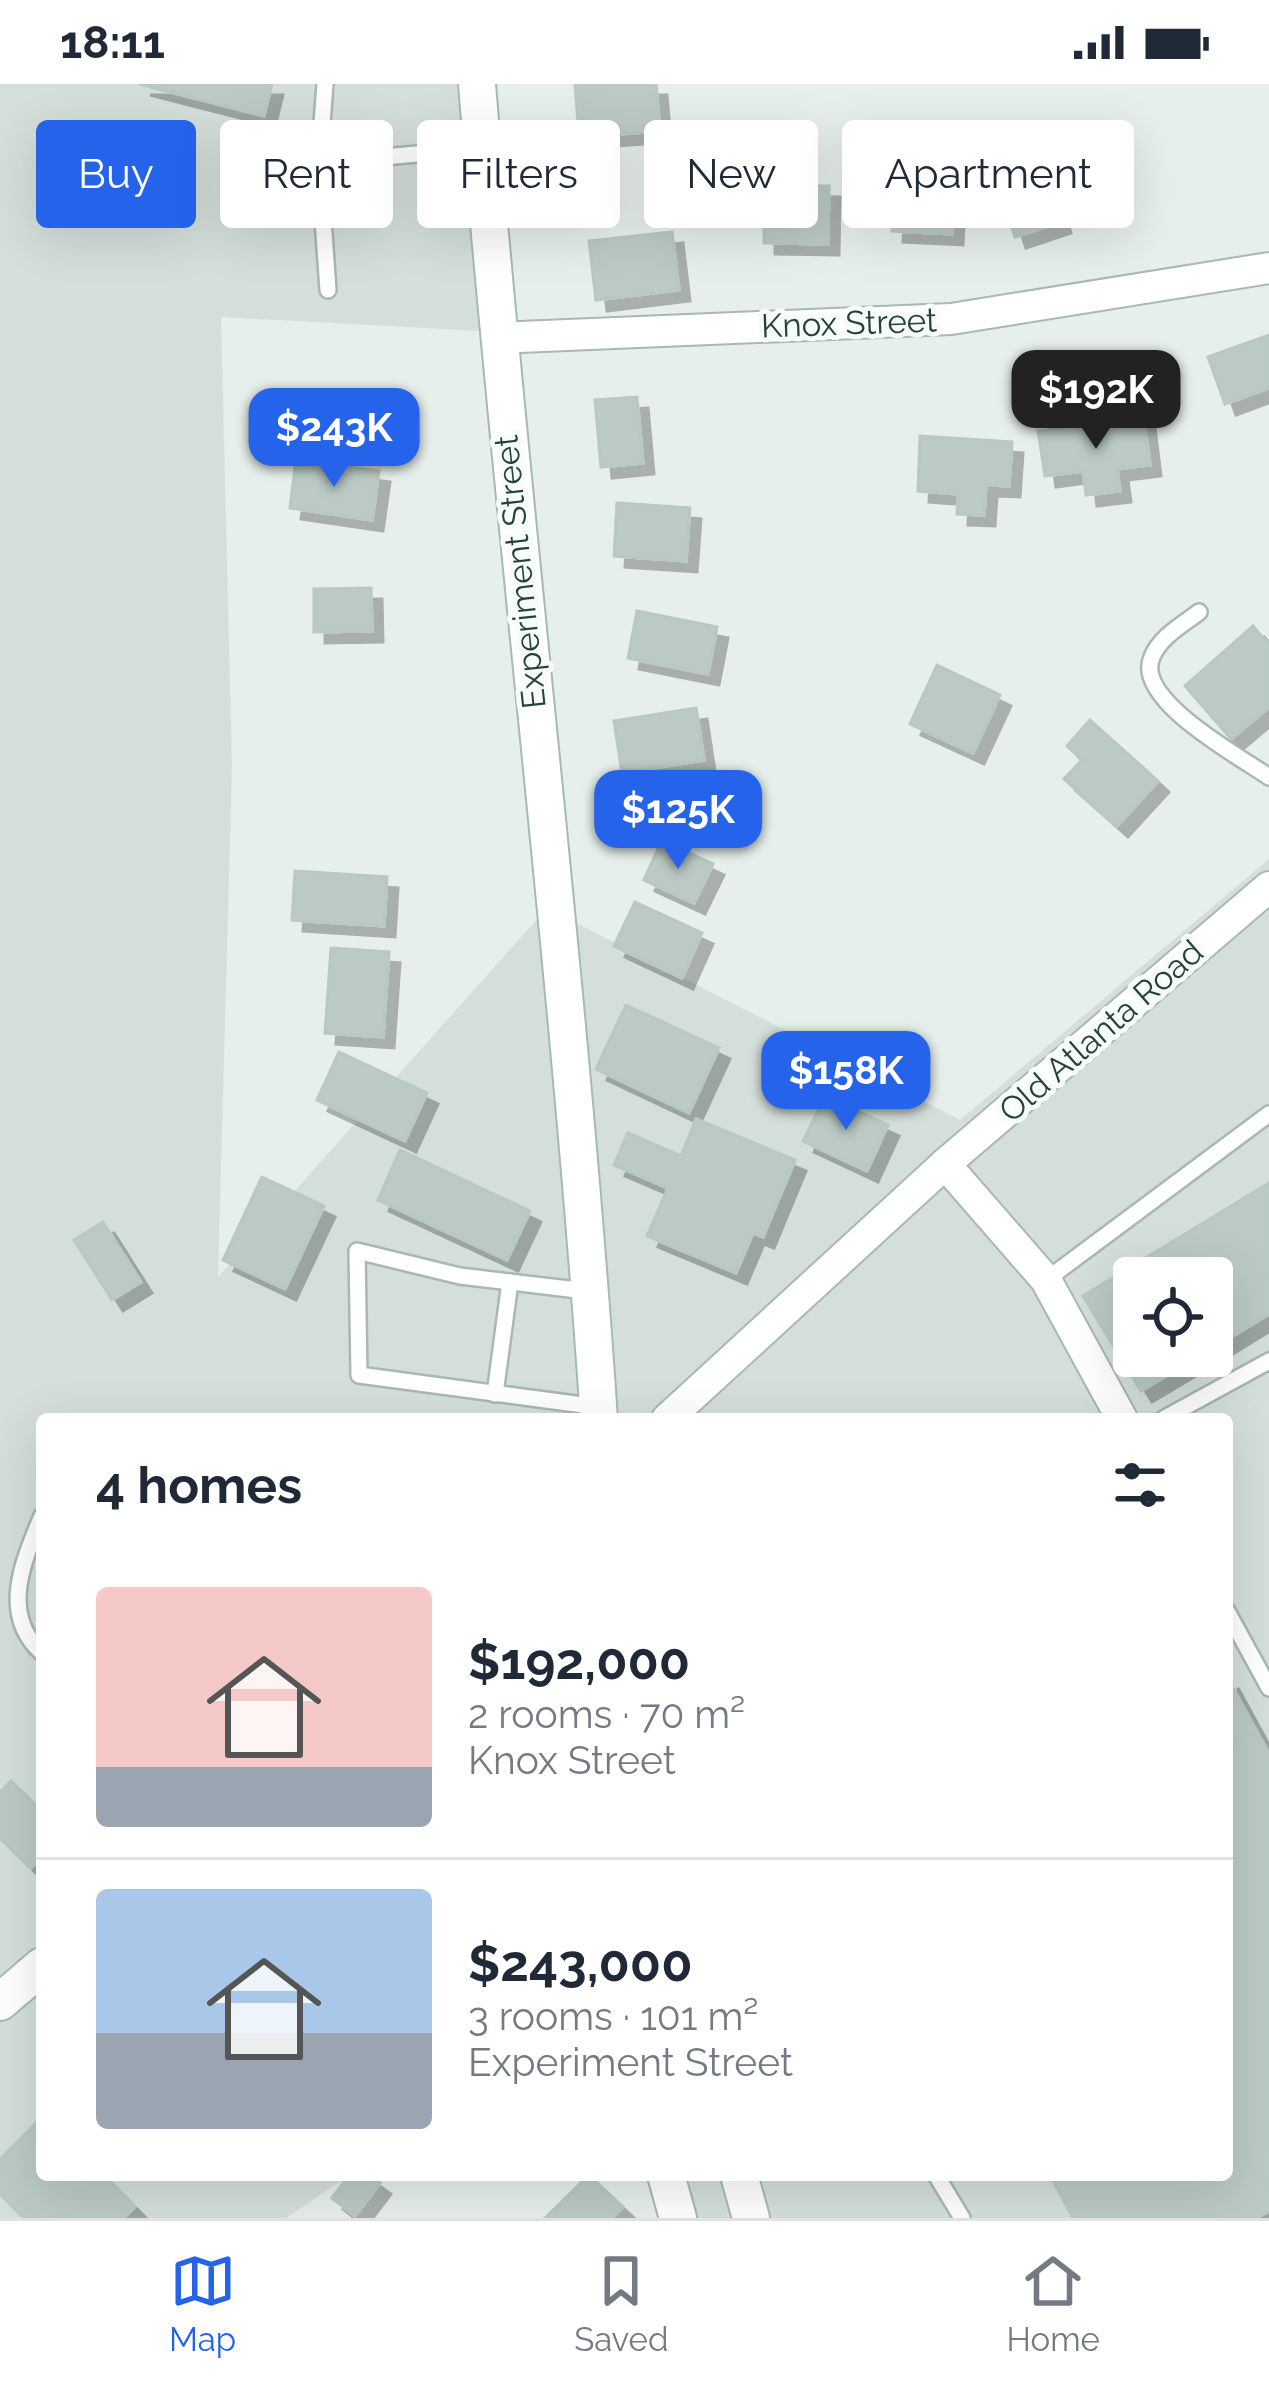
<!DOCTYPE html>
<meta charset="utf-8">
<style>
:root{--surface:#fff;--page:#f6f6f7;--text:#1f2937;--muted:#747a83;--line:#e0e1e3;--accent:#2563eb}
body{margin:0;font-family:Raleway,sans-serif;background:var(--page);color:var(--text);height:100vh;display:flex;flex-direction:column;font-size:45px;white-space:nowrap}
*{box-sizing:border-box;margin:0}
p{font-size:39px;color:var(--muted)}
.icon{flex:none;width:66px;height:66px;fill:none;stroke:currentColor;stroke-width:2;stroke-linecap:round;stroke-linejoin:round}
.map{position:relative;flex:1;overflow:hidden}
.details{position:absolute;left:36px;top:1329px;width:1197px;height:768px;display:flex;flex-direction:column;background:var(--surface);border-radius:12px;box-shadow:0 12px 48px #0002}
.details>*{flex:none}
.guide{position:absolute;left:36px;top:36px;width:1197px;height:108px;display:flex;gap:24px}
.buttons{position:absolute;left:1113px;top:1173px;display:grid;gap:24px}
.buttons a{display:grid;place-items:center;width:120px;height:120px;border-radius:12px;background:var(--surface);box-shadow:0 12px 48px #0002;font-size:60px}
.price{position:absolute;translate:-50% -102px;padding:0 27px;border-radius:24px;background:var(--accent);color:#fff;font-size:39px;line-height:78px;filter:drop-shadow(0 3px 6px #0008)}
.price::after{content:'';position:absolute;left:50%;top:72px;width:36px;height:27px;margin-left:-18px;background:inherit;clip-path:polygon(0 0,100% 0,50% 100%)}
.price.on{background:#222;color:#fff}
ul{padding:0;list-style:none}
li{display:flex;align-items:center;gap:36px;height:300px;padding:0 60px}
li+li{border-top:3px solid var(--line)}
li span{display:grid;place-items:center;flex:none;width:336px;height:240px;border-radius:12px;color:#555}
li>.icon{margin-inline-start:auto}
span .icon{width:144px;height:144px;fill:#fffc;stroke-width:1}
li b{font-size:51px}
h2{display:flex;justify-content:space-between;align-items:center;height:144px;padding:0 60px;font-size:51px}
.tag{padding:0 42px;border-radius:12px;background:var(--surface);box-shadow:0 12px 48px #0002;font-size:42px;line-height:108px}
.tag.on{background:var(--accent);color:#fff}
.status{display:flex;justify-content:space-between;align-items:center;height:84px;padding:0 60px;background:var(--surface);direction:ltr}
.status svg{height:33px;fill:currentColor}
.dock{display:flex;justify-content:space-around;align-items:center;height:168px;border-top:3px solid var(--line);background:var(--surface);font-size:33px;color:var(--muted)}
.dock a{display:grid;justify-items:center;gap:6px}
.dock .on{color:var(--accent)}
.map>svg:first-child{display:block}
</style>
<div class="status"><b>18:11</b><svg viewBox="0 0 49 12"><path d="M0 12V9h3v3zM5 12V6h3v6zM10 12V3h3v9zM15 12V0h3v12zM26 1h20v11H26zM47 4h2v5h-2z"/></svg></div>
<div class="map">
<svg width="1269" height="2134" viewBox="0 0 1269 2134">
<defs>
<filter id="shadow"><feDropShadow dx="11" dy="11" stdDeviation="0" flood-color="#0004"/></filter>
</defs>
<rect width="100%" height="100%" fill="#e6efeb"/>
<path fill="#d4dfda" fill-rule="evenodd" d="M0 0H472L499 248 221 233 232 683 218 1193 547 824 960 1036 1269 775V2134H677L660 2091H1227V1335H42V2091H350L286 2134H0ZM1134 1194H1212V1272H1134Z"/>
<g fill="#bbcac4" stroke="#b8c9c2" stroke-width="3" filter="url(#shadow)">
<polygon points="139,0 272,0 264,32"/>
<polygon points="575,0 656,0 660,47 579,53"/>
<polygon points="1041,79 1060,138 1015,153 995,94"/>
<polygon points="895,88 955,91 952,150 892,147"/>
<polygon points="764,101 829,102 828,160 764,159"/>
<polygon points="672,148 679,206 596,216 589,157"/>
<polygon points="1269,251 1269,304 1225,320 1208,273"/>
<polygon points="637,313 643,379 601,383 595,316"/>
<polygon points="1144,333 1150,381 1117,385 1120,407 1086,411 1083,387 1045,392 1038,347"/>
<polygon points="920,352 1012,358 1009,402 986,401 984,431 957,430 958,410 918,407"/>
<polygon points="296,376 379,387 372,436 290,424"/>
<polygon points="617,419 690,424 686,477 614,472"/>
<polygon points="371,504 372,547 314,548 314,505"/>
<polygon points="637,527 717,543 708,590 628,574"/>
<polygon points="1253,542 1269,561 1269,623 1231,655 1185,602"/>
<polygon points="937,581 1000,611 973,669 910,640"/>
<polygon points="696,624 704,676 622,689 614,637"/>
<polygon points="1090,636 1158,697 1117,742 1064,695 1082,676 1067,662"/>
<polygon points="662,756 713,780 694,819 644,796"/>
<polygon points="295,787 387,793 384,842 292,836"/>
<polygon points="635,818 702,849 682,894 614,862"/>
<polygon points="331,864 389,868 383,953 325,949"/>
<polygon points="626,921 719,964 689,1029 596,985"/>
<polygon points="339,968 427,1009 405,1057 317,1016"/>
<polygon points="825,1012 888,1041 867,1087 803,1057"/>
<polygon points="696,1035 795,1076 763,1153 753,1149 736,1189 647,1152 668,1104 614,1081 628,1049 681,1072"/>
<polygon points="400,1066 530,1127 507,1176 378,1116"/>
<polygon points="262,1093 324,1122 285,1205 223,1176"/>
<polygon points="1269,1099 1269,1230 1212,1265 1212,1194 1134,1194 1134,1272 1200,1272 1141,1307 1083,1212"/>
<polygon points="103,1138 141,1198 112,1216 74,1156"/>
<polygon points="1227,1593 1257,1648 1227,1664"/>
<polygon points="1257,1648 1269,1670 1269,2127 1256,2134 1073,2134 1050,2091 1227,2091 1227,1664"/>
<polygon points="11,1697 42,1727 42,1773 31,1784 0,1754 0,1708"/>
<polygon points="42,2033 42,2091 104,2091 135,2123 124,2134 24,2134 0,2110 0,2075"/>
<polygon points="349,2091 369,2091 380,2099 355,2132 332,2114"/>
<polygon points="589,2091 623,2123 611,2134 545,2134"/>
</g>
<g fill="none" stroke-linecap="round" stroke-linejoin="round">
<defs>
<g id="lane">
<polyline points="325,0 319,79 482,64"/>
<polyline points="319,79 328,206"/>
<path d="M1199 528C1182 541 1160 553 1152 573 1133 615 1239 672 1269 693"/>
<polyline points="1046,1196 1269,1030"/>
<polyline points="586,1207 460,1192 357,1167 359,1291 598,1323"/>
<polyline points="495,1310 510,1198"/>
<polyline points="1163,1335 1269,1277"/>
<path d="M42 1432C22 1479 0 1531 42 1569"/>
<polyline points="1227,1527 1269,1604"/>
<polyline points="936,2091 962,2134"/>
</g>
<g id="street">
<polyline points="497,254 951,235 1269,184"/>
<polyline points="945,1080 1046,1196 1122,1335"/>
<polyline points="667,1335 945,1080 1269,803"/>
</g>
<g id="secondary">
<path d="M477 0C513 445 569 889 599 1335"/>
<polyline points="0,1918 42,1882"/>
<polyline points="666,2091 678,2134"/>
<polyline points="739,2091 751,2134"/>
</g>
</defs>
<use href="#lane" stroke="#a8b8b2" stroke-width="20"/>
<use href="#street" stroke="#a8b8b2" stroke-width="34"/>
<use href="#secondary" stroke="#a4bbb3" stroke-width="40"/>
<use href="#lane" stroke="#fff" stroke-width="15"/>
<use href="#street" stroke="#fff" stroke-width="30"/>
<use href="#secondary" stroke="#fff" stroke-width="36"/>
</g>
<g text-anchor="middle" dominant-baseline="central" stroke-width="10" stroke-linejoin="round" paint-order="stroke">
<g font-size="33" fill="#24423a" stroke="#f7fbf9">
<text transform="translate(849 239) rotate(-2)">Knox Street</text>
<text transform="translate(520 488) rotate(-96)">Experiment Street</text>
<text transform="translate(1101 947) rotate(-41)">Old Atlanta Road</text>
</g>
</g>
</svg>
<div class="buttons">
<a><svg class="icon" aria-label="locate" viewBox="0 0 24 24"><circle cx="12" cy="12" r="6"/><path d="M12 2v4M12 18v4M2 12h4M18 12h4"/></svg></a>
</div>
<b class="price on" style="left:1096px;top:368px">$192K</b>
<b class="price" style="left:334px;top:406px">$243K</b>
<b class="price" style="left:678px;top:788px">$125K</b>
<b class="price" style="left:846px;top:1049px">$158K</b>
<div class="guide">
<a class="tag on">Buy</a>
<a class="tag">Rent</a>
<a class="tag">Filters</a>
<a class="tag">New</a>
<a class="tag">Apartment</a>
</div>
<section class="details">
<h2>4 homes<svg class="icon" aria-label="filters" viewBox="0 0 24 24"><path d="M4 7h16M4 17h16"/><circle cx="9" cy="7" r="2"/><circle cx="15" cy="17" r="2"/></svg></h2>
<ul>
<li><span style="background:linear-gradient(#f6c9c9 75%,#9aa5b1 0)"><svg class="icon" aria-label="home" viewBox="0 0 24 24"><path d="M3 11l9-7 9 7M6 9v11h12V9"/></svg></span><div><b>$192,000</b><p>2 rooms · 70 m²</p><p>Knox Street</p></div></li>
<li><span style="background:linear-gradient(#a9c7e8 60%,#9aa5b1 0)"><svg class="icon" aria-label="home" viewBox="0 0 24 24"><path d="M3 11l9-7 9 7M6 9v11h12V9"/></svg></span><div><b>$243,000</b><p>3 rooms · 101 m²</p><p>Experiment Street</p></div></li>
</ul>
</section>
</div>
<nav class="dock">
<a class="on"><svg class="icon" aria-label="map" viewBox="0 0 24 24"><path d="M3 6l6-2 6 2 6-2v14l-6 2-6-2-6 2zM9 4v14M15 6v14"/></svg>Map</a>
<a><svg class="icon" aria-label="saved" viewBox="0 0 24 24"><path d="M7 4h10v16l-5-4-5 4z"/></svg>Saved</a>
<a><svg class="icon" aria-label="home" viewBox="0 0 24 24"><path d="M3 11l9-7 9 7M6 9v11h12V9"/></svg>Home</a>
</nav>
